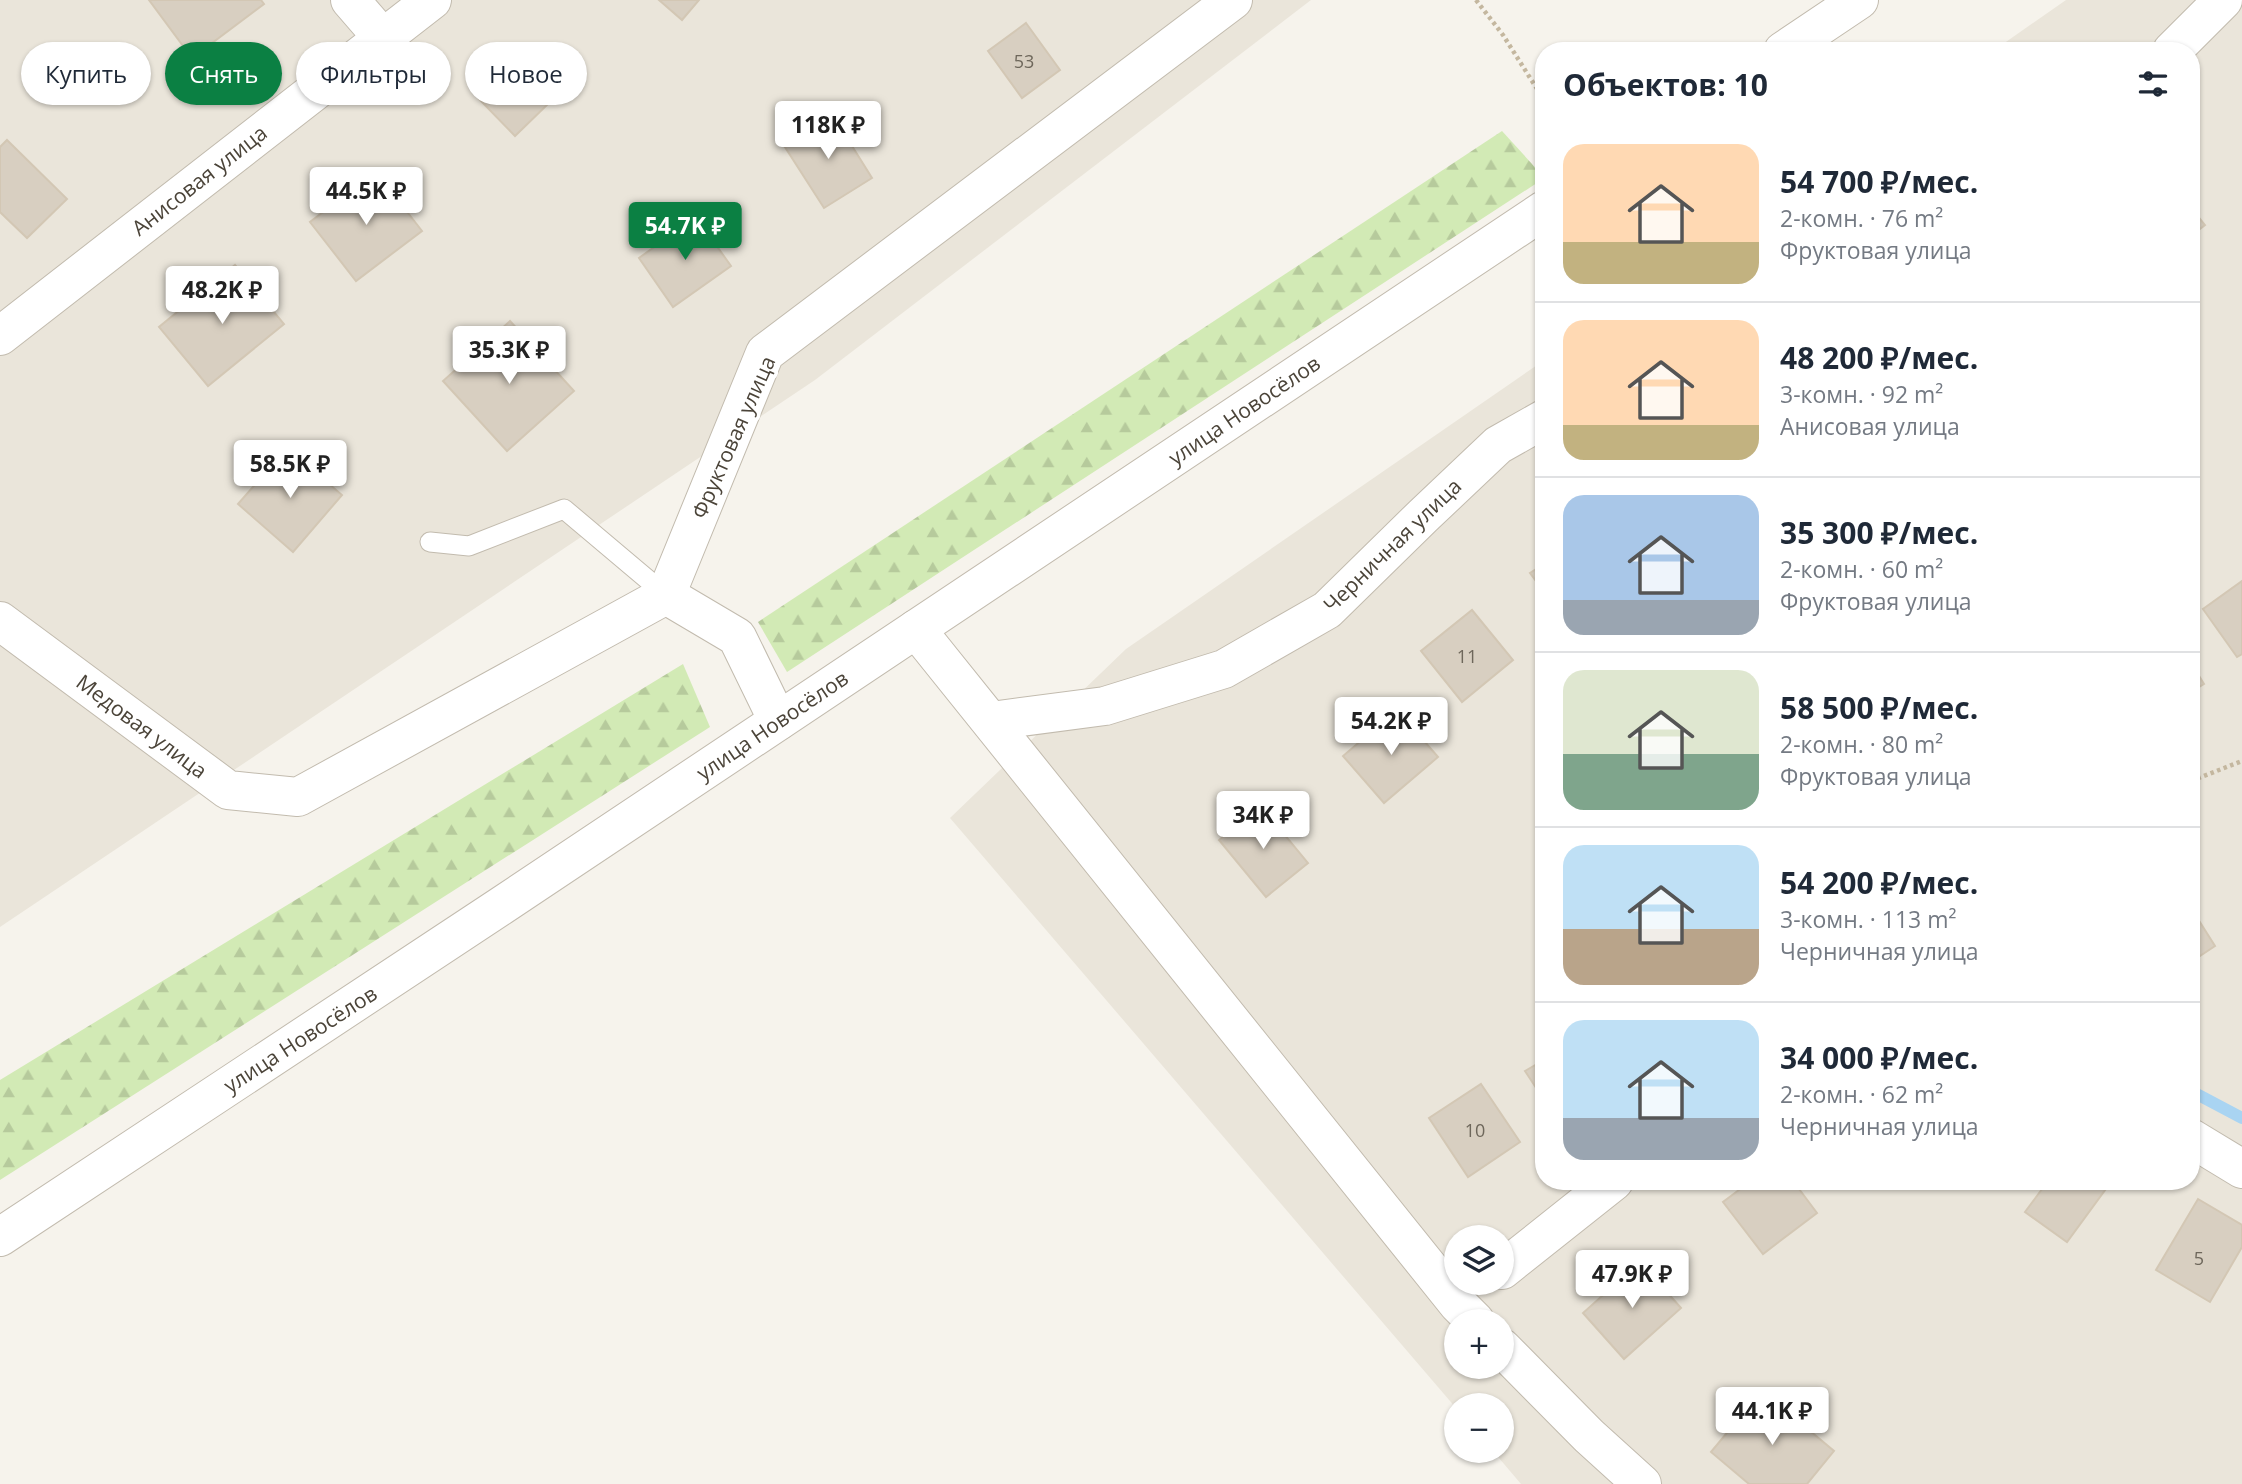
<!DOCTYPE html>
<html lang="ru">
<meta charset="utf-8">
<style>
:root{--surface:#fff;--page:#f2f2f3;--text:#1f2937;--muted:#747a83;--line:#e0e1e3;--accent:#0b8043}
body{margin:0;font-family:"Open Sans",sans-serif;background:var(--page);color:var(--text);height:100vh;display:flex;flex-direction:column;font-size:26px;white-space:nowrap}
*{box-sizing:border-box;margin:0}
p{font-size:23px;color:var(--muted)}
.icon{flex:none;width:38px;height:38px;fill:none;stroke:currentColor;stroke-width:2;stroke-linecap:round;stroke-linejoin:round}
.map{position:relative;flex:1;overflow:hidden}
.details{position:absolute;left:1535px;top:42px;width:665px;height:1148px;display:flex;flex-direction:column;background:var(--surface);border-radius:28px;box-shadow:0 2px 5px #0004}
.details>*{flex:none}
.hud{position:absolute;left:21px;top:42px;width:665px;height:63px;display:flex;gap:14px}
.fabs{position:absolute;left:1444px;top:1225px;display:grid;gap:14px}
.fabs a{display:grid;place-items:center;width:70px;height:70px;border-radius:50%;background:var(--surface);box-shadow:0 2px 5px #0004;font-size:35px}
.price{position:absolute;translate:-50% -60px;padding:0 16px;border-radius:7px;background:#fff;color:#222;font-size:23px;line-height:46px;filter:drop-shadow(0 2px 4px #0008)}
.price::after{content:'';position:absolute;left:50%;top:42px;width:21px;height:16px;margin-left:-10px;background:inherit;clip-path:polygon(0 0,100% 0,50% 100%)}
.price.active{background:var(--accent);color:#fff}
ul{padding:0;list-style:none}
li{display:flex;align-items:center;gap:21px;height:175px;padding:0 28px}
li+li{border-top:2px solid var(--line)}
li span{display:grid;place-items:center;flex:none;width:196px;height:140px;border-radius:21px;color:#555}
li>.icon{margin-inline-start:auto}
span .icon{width:84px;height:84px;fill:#fffc;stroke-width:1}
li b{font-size:30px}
h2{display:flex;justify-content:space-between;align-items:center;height:84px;padding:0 28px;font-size:30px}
.chip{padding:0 24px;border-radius:32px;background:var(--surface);box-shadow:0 2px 5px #0004;font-size:24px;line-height:63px}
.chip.active{background:var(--accent);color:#fff}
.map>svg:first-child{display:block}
</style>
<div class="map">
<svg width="2242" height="1484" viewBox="0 0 2242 1484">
<defs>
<pattern id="forest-firs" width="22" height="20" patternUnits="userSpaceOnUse" patternTransform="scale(1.75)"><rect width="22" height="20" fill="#d2eab5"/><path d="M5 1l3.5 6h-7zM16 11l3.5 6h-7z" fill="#b6ca9c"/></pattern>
</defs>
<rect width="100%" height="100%" fill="#f6f3ec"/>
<g fill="#eae5da" fill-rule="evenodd">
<polygon points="0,0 1311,0 815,380 0,927"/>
<path d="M2066 0H2242V1484H1521L1493 1451H1502V1405H1456V1408L950 818 1126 649 1543 361 1544 1181H2191V51H1993ZM1456 1237H1502V1283H1456ZM1456 1321H1502V1367H1456Z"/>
</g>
<g fill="url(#forest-firs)">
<polygon points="1502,131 1543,176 1543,179 787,672 758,622"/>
<polygon points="683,664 710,727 0,1180 0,1080"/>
</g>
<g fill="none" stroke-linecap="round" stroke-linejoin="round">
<polyline stroke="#a9d4f2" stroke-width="12" points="2191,1091 2242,1118"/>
</g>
<g fill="#d8cfc1" stroke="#d3c7b4" stroke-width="2">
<polygon points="149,0 261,0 264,4 192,58"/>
<polygon points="659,0 699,0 682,20"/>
<polygon points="1026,23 1060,70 1022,98 988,51"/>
<polygon points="513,66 549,103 515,136 479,99"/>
<polygon points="832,114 872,178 824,208 783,144"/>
<polygon points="7,140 67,199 27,238 0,212 0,147"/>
<polygon points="376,172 422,231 356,281 310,222"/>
<polygon points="2191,208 2205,225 2191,236"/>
<polygon points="696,217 731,266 673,307 639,258"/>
<polygon points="235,265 284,324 208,386 159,327"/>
<polygon points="510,321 574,391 507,451 443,381"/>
<polygon points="287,448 342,495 293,552 238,504"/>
<polygon points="1544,564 1544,592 1530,573"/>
<polygon points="2242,581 2242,654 2237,657 2203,609"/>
<polygon points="1472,610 1513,660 1462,702 1421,651"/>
<polygon points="2191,663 2204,684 2191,692"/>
<polygon points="1397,710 1438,757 1384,803 1343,756"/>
<polygon points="1260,805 1308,863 1266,897 1219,840"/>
<polygon points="2191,908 2215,946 2191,962"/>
<polygon points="1544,1060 1544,1100 1525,1071"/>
<polygon points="1481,1084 1520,1142 1468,1177 1429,1118"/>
<polygon points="1751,1181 1793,1181 1817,1213 1763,1254 1723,1202"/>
<polygon points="2048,1181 2103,1181 2108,1186 2067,1242 2025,1212"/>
<polygon points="2198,1199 2242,1225 2242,1247 2210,1302 2156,1270"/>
<polygon points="1640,1262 1681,1308 1624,1359 1583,1313"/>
<polygon points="1762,1391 1834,1451 1807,1484 1749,1484 1711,1452"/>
</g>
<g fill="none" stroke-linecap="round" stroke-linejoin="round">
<defs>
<polyline id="service" points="430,542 469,546 564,509 666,595"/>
<g id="minor">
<polyline points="350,0 382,37"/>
<polyline points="2172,51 2223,0"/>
<polyline points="0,336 432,0"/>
<polyline points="666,595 737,637 778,721"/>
<polyline points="0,621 228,790 298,797 666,595 765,353 1233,0"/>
<polyline points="916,629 1458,1304 1475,1321"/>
<polyline points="991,721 1105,706 1224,669 1327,610 1423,516 1498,445 1544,419"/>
<polyline points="2191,1138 2242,1169"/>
<polyline points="1502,1270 1614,1181"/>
<polyline points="1502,1348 1589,1436 1642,1484"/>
</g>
<g id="tertiary">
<polyline points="1783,51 1859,0"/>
<polyline points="0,1237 501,906 1544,210"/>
</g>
</defs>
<use href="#service" stroke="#c2bbae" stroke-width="21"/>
<use href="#minor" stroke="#c2bbae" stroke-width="40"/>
<use href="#tertiary" stroke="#c2bbae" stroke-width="40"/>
<g stroke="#c4b79f" stroke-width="4.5" stroke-dasharray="3.5 3.5" stroke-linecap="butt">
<polyline points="1476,0 1503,35 1544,100"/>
<polyline points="2191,781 2242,761"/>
</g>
<use href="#service" stroke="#fff" stroke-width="19"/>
<use href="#minor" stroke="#fff" stroke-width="38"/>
<use href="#tertiary" stroke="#fff" stroke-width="38"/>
</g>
<g text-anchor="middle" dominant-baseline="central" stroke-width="7" stroke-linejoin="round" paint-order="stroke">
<g font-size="18" fill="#6e675b">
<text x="1024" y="61">53</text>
<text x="1467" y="656">11</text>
<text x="1475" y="1130">10</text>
<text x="2199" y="1258">5</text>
</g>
<g font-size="21" fill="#4b4439" stroke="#fff">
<text transform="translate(199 180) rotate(-38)">Анисовая улица</text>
<text transform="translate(1244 410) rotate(-34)">улица Новосёлов</text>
<text transform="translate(733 437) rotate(-66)">Фруктовая улица</text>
<text transform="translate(1392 545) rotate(-44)">Черничная улица</text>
<text transform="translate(772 725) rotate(-34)">улица Новосёлов</text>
<text transform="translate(142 726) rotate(37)">Медовая улица</text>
<text transform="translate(300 1039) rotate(-33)">улица Новосёлов</text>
</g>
</g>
</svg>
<div class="fabs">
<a><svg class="icon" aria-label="layers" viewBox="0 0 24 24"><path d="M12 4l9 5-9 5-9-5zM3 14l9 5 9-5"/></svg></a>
<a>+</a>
<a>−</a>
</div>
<b class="price" style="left:828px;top:161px">118K ₽</b>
<b class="price" style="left:366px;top:227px">44.5K ₽</b>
<b class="price active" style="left:685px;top:262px">54.7K ₽</b>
<b class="price" style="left:222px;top:326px">48.2K ₽</b>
<b class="price" style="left:509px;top:386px">35.3K ₽</b>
<b class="price" style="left:290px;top:500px">58.5K ₽</b>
<b class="price" style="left:1391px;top:757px">54.2K ₽</b>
<b class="price" style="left:1263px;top:851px">34K ₽</b>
<b class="price" style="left:1632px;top:1310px">47.9K ₽</b>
<b class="price" style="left:1772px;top:1447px">44.1K ₽</b>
<div class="hud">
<a class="chip">Купить</a>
<a class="chip active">Снять</a>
<a class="chip">Фильтры</a>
<a class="chip">Новое</a>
</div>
<section class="details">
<h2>Объектов: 10<svg class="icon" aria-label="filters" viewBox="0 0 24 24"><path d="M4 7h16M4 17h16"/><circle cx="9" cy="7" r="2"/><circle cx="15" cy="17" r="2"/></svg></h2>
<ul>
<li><span style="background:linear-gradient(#ffd9b3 70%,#c2b280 0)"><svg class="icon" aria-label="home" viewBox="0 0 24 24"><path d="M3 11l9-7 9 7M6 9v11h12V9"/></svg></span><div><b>54 700 ₽/мес.</b><p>2-комн. · 76 m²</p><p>Фруктовая улица</p></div></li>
<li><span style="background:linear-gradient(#ffd9b3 75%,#c2b280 0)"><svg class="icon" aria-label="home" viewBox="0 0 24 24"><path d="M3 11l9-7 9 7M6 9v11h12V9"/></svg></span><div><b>48 200 ₽/мес.</b><p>3-комн. · 92 m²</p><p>Анисовая улица</p></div></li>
<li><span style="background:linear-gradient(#a9c7e8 75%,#9aa5b1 0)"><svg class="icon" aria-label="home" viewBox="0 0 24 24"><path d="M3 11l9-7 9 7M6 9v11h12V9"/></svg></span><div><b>35 300 ₽/мес.</b><p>2-комн. · 60 m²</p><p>Фруктовая улица</p></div></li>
<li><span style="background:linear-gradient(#dfe7d0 60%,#7fa58c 0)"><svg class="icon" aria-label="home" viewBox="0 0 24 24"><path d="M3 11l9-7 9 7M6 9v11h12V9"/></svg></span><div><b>58 500 ₽/мес.</b><p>2-комн. · 80 m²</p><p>Фруктовая улица</p></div></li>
<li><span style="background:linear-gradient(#bfe0f5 60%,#b9a48a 0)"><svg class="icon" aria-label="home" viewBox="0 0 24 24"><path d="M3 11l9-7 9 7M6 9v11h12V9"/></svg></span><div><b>54 200 ₽/мес.</b><p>3-комн. · 113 m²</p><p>Черничная улица</p></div></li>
<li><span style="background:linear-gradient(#bfe0f5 70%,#9aa5b1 0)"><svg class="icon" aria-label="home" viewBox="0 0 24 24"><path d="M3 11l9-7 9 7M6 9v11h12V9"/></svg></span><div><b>34 000 ₽/мес.</b><p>2-комн. · 62 m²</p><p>Черничная улица</p></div></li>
</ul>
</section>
</div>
